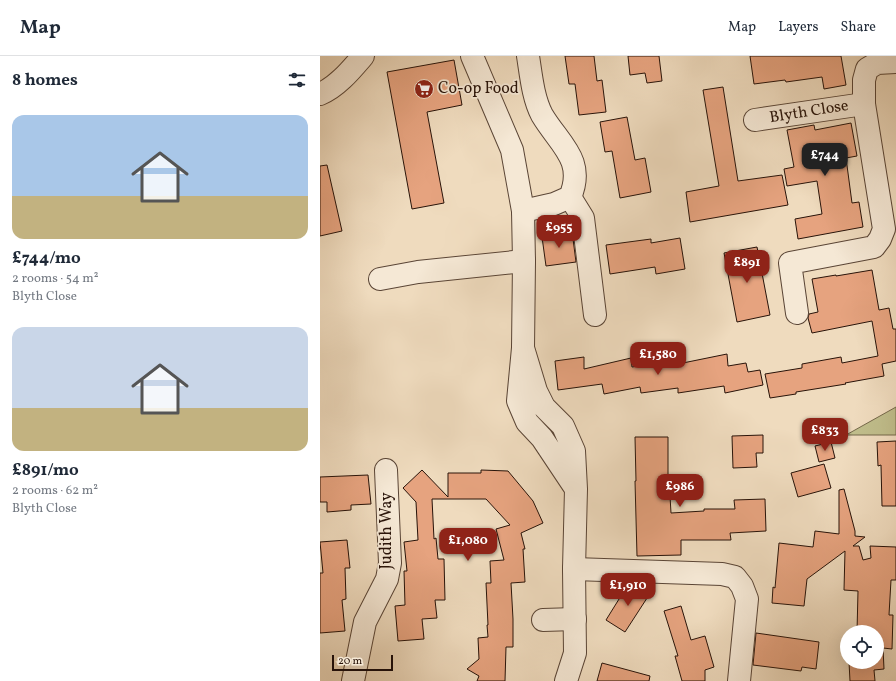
<!DOCTYPE html>
<meta charset="utf-8">
<style>
:root{--surface:#fff;--page:#f2f2f3;--text:#1f2937;--muted:#747a83;--line:#e0e1e3;--accent:#8f2418}
body{margin:0;font-family:Vollkorn,serif;background:var(--page);color:var(--text);height:100vh;display:flex;flex-direction:column;font-size:15px;white-space:nowrap}
*{box-sizing:border-box;margin:0}
p{font-size:13px;color:var(--muted)}
.icon{flex:none;width:22px;height:22px;fill:none;stroke:currentColor;stroke-width:2;stroke-linecap:round;stroke-linejoin:round}
.map{position:relative;flex:1;overflow:hidden}
.drawer{display:flex;flex-direction:column;background:var(--surface);width:320px}
.drawer>*{flex:none}
.fabs{position:absolute;left:520px;top:569px;display:grid;gap:8px}
.fabs a{display:grid;place-items:center;width:44px;height:44px;border-radius:50%;background:var(--surface);box-shadow:0 4px 16px #0002;font-size:20px}
.scale{position:absolute;left:12px;bottom:10px;width:61px;box-sizing:border-box;padding-left:4px;border:2px solid #281309;border-top:0;font-size:11px;line-height:14px;white-space:nowrap;color:#281309;-webkit-text-stroke:3px #f5e8d5;paint-order:stroke}
.price{position:absolute;translate:-50% -34px;padding:0 9px;border-radius:8px;background:var(--accent);color:#fff;font-size:13px;line-height:26px;filter:drop-shadow(0 1px 2px #0008)}
.price::after{content:'';position:absolute;left:50%;top:24px;width:12px;height:9px;margin-left:-6px;background:inherit;clip-path:polygon(0 0,100% 0,50% 100%)}
.price.active{background:#222;color:#fff}
ul{padding:0;list-style:none}
li{display:grid;align-content:center;gap:8px;height:212px;padding:0 12px}
li span{display:grid;place-items:center;height:124px;border-radius:12px;color:#555}
li>.icon{margin-inline-start:auto}
span .icon{width:72px;height:72px;fill:#fffc;stroke-width:1}
li b{font-size:17px}
h2{display:flex;justify-content:space-between;align-items:center;height:48px;padding:0 12px;font-size:17px}
header{display:flex;align-items:center;gap:24px;box-sizing:border-box;height:56px;padding:0 20px;background:var(--surface);border-bottom:1px solid var(--line)}
header strong{font-size:19px}
nav{display:flex;gap:22px;margin-inline-start:auto;font-size:14px}
main{display:flex;flex:1;min-height:0}
.map>svg:first-child{display:block}
</style>
<header>
<strong>Map</strong>
<nav><a>Map</a><a>Layers</a><a>Share</a></nav>
</header>
<main>
<section class="drawer">
<h2>8 homes<svg class="icon" aria-label="filters" viewBox="0 0 24 24"><path d="M4 7h16M4 17h16"/><circle cx="9" cy="7" r="2"/><circle cx="15" cy="17" r="2"/></svg></h2>
<ul>
<li><span style="background:linear-gradient(#a9c7e8 65%,#c2b280 0)"><svg class="icon" aria-label="home" viewBox="0 0 24 24"><path d="M3 11l9-7 9 7M6 9v11h12V9"/></svg></span><div><b>£744/mo</b><p>2 rooms · 54 m²</p><p>Blyth Close</p></div></li>
<li><span style="background:linear-gradient(#c9d6e8 65%,#c2b280 0)"><svg class="icon" aria-label="home" viewBox="0 0 24 24"><path d="M3 11l9-7 9 7M6 9v11h12V9"/></svg></span><div><b>£891/mo</b><p>2 rooms · 62 m²</p><p>Blyth Close</p></div></li>
</ul>
</section>
<div class="map">
<svg width="576" height="625" viewBox="0 0 576 625">
<rect width="100%" height="100%" fill="#efdbbe"/>
<filter id="stains"><feTurbulence type="fractalNoise" baseFrequency=".005" numOctaves="4"/><feColorMatrix values="0 0 0 0 .2 0 0 0 0 .09 0 0 0 0 .02 0 0 0 .5 -.17"/></filter>
<radialGradient id="worn" r=".72"><stop offset=".6" stop-color="#630" stop-opacity="0"/><stop offset="1" stop-color="#630" stop-opacity=".3"/></radialGradient>
<polygon fill="#c0be8c" stroke="#74684a" points="576,351 576,379 526,379"/>
<g fill="#e6a37f" stroke="#281309">
<polygon points="245,0 274,0 277,25 282,24 286,56 259,59 255,28 249,28"/>
<polygon points="308,0 339,0 342,25 327,27 325,17 310,19"/>
<polygon points="430,0 521,0 526,29 504,33 502,21 466,26 465,24 434,28"/>
<polygon points="134,4 142,49 107,56 124,147 92,153 67,16"/>
<polygon points="403,31 418,125 462,119 468,149 370,166 366,136 399,130 383,34"/>
<polygon points="307,61 315,104 325,102 331,136 300,142 292,95 285,96 280,66"/>
<polygon points="531,67 537,100 526,102 532,147 539,146 543,171 478,183 475,163 502,158 497,125 467,130 464,113 474,111 467,74 494,69 495,74"/>
<polygon points="7,109 22,175 0,180 0,110"/>
<polygon points="252,175 256,206 226,210 222,181"/>
<polygon points="360,182 365,213 336,218 335,211 290,218 286,189 331,183 331,187"/>
<polygon points="437,191 450,259 417,266 404,197"/>
<polygon points="552,214 559,254 569,252 573,273 576,273 576,305 562,308 564,320 525,327 526,328 476,336 476,338 450,342 445,318 482,312 482,308 521,301 522,307 558,300 552,265 492,277 488,262 489,258 498,256 492,223 516,219 516,220"/>
<polygon points="407,298 408,310 426,307 428,316 440,314 443,329 405,337 404,330 358,337 358,332 321,337 320,331 284,338 282,328 238,334 235,305 264,301 264,313 311,302 312,311 347,305 348,310"/>
<polygon points="443,379 443,397 436,397 437,411 413,412 412,380"/>
<polygon points="315,381 348,381 348,440 350,440 351,457 384,455 384,453 415,453 414,444 445,443 446,475 410,477 411,484 361,484 361,499 317,500 315,425 316,425"/>
<polygon points="576,385 576,450 562,450 561,409 558,410 557,386"/>
<polygon points="511,386 515,402 499,406 495,390"/>
<polygon points="504,408 511,432 478,441 471,417"/>
<polygon points="102,414 128,441 128,417 161,417 161,414 188,415 213,445 223,467 201,477 205,493 203,493 205,526 191,527 193,563 193,591 186,591 185,625 157,625 159,620 147,613 159,603 158,582 168,581 167,569 168,569 166,527 171,527 170,505 184,504 176,473 190,469 166,443 112,443 114,483 116,482 118,503 124,503 125,544 115,544 117,562 102,563 104,583 78,585 75,550 85,549 84,515 87,515 84,486 98,484 96,446 83,432"/>
<polygon points="48,419 51,448 31,449 31,454 7,456 7,446 0,446 0,421"/>
<polygon points="524,433 535,475 535,480 545,481 533,490 539,490 543,504 551,502 550,490 576,491 576,524 571,524 569,559 573,559 572,593 563,592 564,613 554,614 555,625 530,625 529,606 557,606 557,576 537,576 538,535 524,534 525,495 487,523 484,550 452,547 453,531 455,532 459,487 493,491 495,475 519,478 519,434"/>
<polygon points="27,484 30,512 25,512 26,543 22,544 25,575 0,577 0,517 3,517 0,486"/>
<polygon points="309,527 312,527 329,539 305,576 286,564"/>
<polygon points="361,550 371,584 385,580 394,611 385,614 385,625 362,625 355,600 358,600 344,555"/>
<polygon points="436,577 499,586 496,613 482,611 481,615 433,609"/>
<polygon points="282,607 330,620 329,625 277,625"/>
</g>
<g fill="none" stroke-linecap="round" stroke-linejoin="round">
<defs>
<g id="minor">
<polyline points="152,0 192,94 203,155 204,205 203,292"/>
<path d="M0 38C17 31 31 14 43 0"/>
<polyline points="435,64 544,48"/>
<polyline points="250,141 263,162 275,259"/>
<path d="M203 155 234 148 250 141C266 104 239 88 222 59 213 42 211 19 208 0"/>
<polyline points="60,223 98,216 204,205"/>
<polyline points="477,257 470,207 554,191 560,183 564,173 544,48 544,24 547,13 557,7 576,6"/>
<polyline points="254,513 402,518 415,521 422,530 427,543 419,625"/>
<polyline points="223,564 255,563"/>
<polyline points="33,625 45,566 67,523 70,507 66,414"/>
<polyline points="246,625 255,597 254,513 256,433 254,395 243,370 224,351 216,335 203,292 198,345 207,366 222,382 256,433"/>
</g>
</defs>
<use href="#minor" stroke="#5a4536" stroke-width="24"/>
<use href="#minor" stroke="#f5e8d5" stroke-width="22"/>
</g>
<defs>
<symbol id="supermarket-disc" viewBox="-11 -11 22 22"><circle r="9.5" fill="#8f2418" stroke="#f5e8d5"/><path d="M-6-5.5h2.5l.6 2H6L4.5 2H-2.5L-4.4-4H-6ZM-1.5 3.2a1.3 1.3 0 1 0 .1 0ZM3 3.2a1.3 1.3 0 1 0 .1 0Z" fill="#fff"/></symbol>
</defs>
<g fill-rule="evenodd">
<use href="#supermarket-disc" x="93" y="22" width="22" height="22"/>
</g>
<g text-anchor="middle" dominant-baseline="central" stroke-width="3.5" stroke-linejoin="round" paint-order="stroke">
<g font-size="16" fill="#281309" stroke="#f5e8d5" text-anchor="start">
<text x="118" y="33">Co-op Food</text>
</g>
<g font-size="16" fill="#281309" stroke="#f5e8d5">
<text transform="translate(489 56) rotate(-9)">Blyth Close</text>
<text transform="translate(67 475) rotate(-90)">Judith Way</text>
</g>
</g>
<rect width="100%" height="100%" filter="url(#stains)"/>
<rect width="100%" height="100%" fill="url(#worn)"/>
</svg>
<div class="fabs">
<a><svg class="icon" aria-label="locate" viewBox="0 0 24 24"><circle cx="12" cy="12" r="6"/><path d="M12 2v4M12 18v4M2 12h4M18 12h4"/></svg></a>
</div>
<div class="scale">20 m</div>
<b class="price active" style="left:505px;top:121px">£744</b>
<b class="price" style="left:239px;top:193px">£955</b>
<b class="price" style="left:427px;top:228px">£891</b>
<b class="price" style="left:338px;top:320px">£1,580</b>
<b class="price" style="left:505px;top:396px">£833</b>
<b class="price" style="left:360px;top:452px">£986</b>
<b class="price" style="left:148px;top:506px">£1,080</b>
<b class="price" style="left:308px;top:551px">£1,910</b>
</div>
</main>
